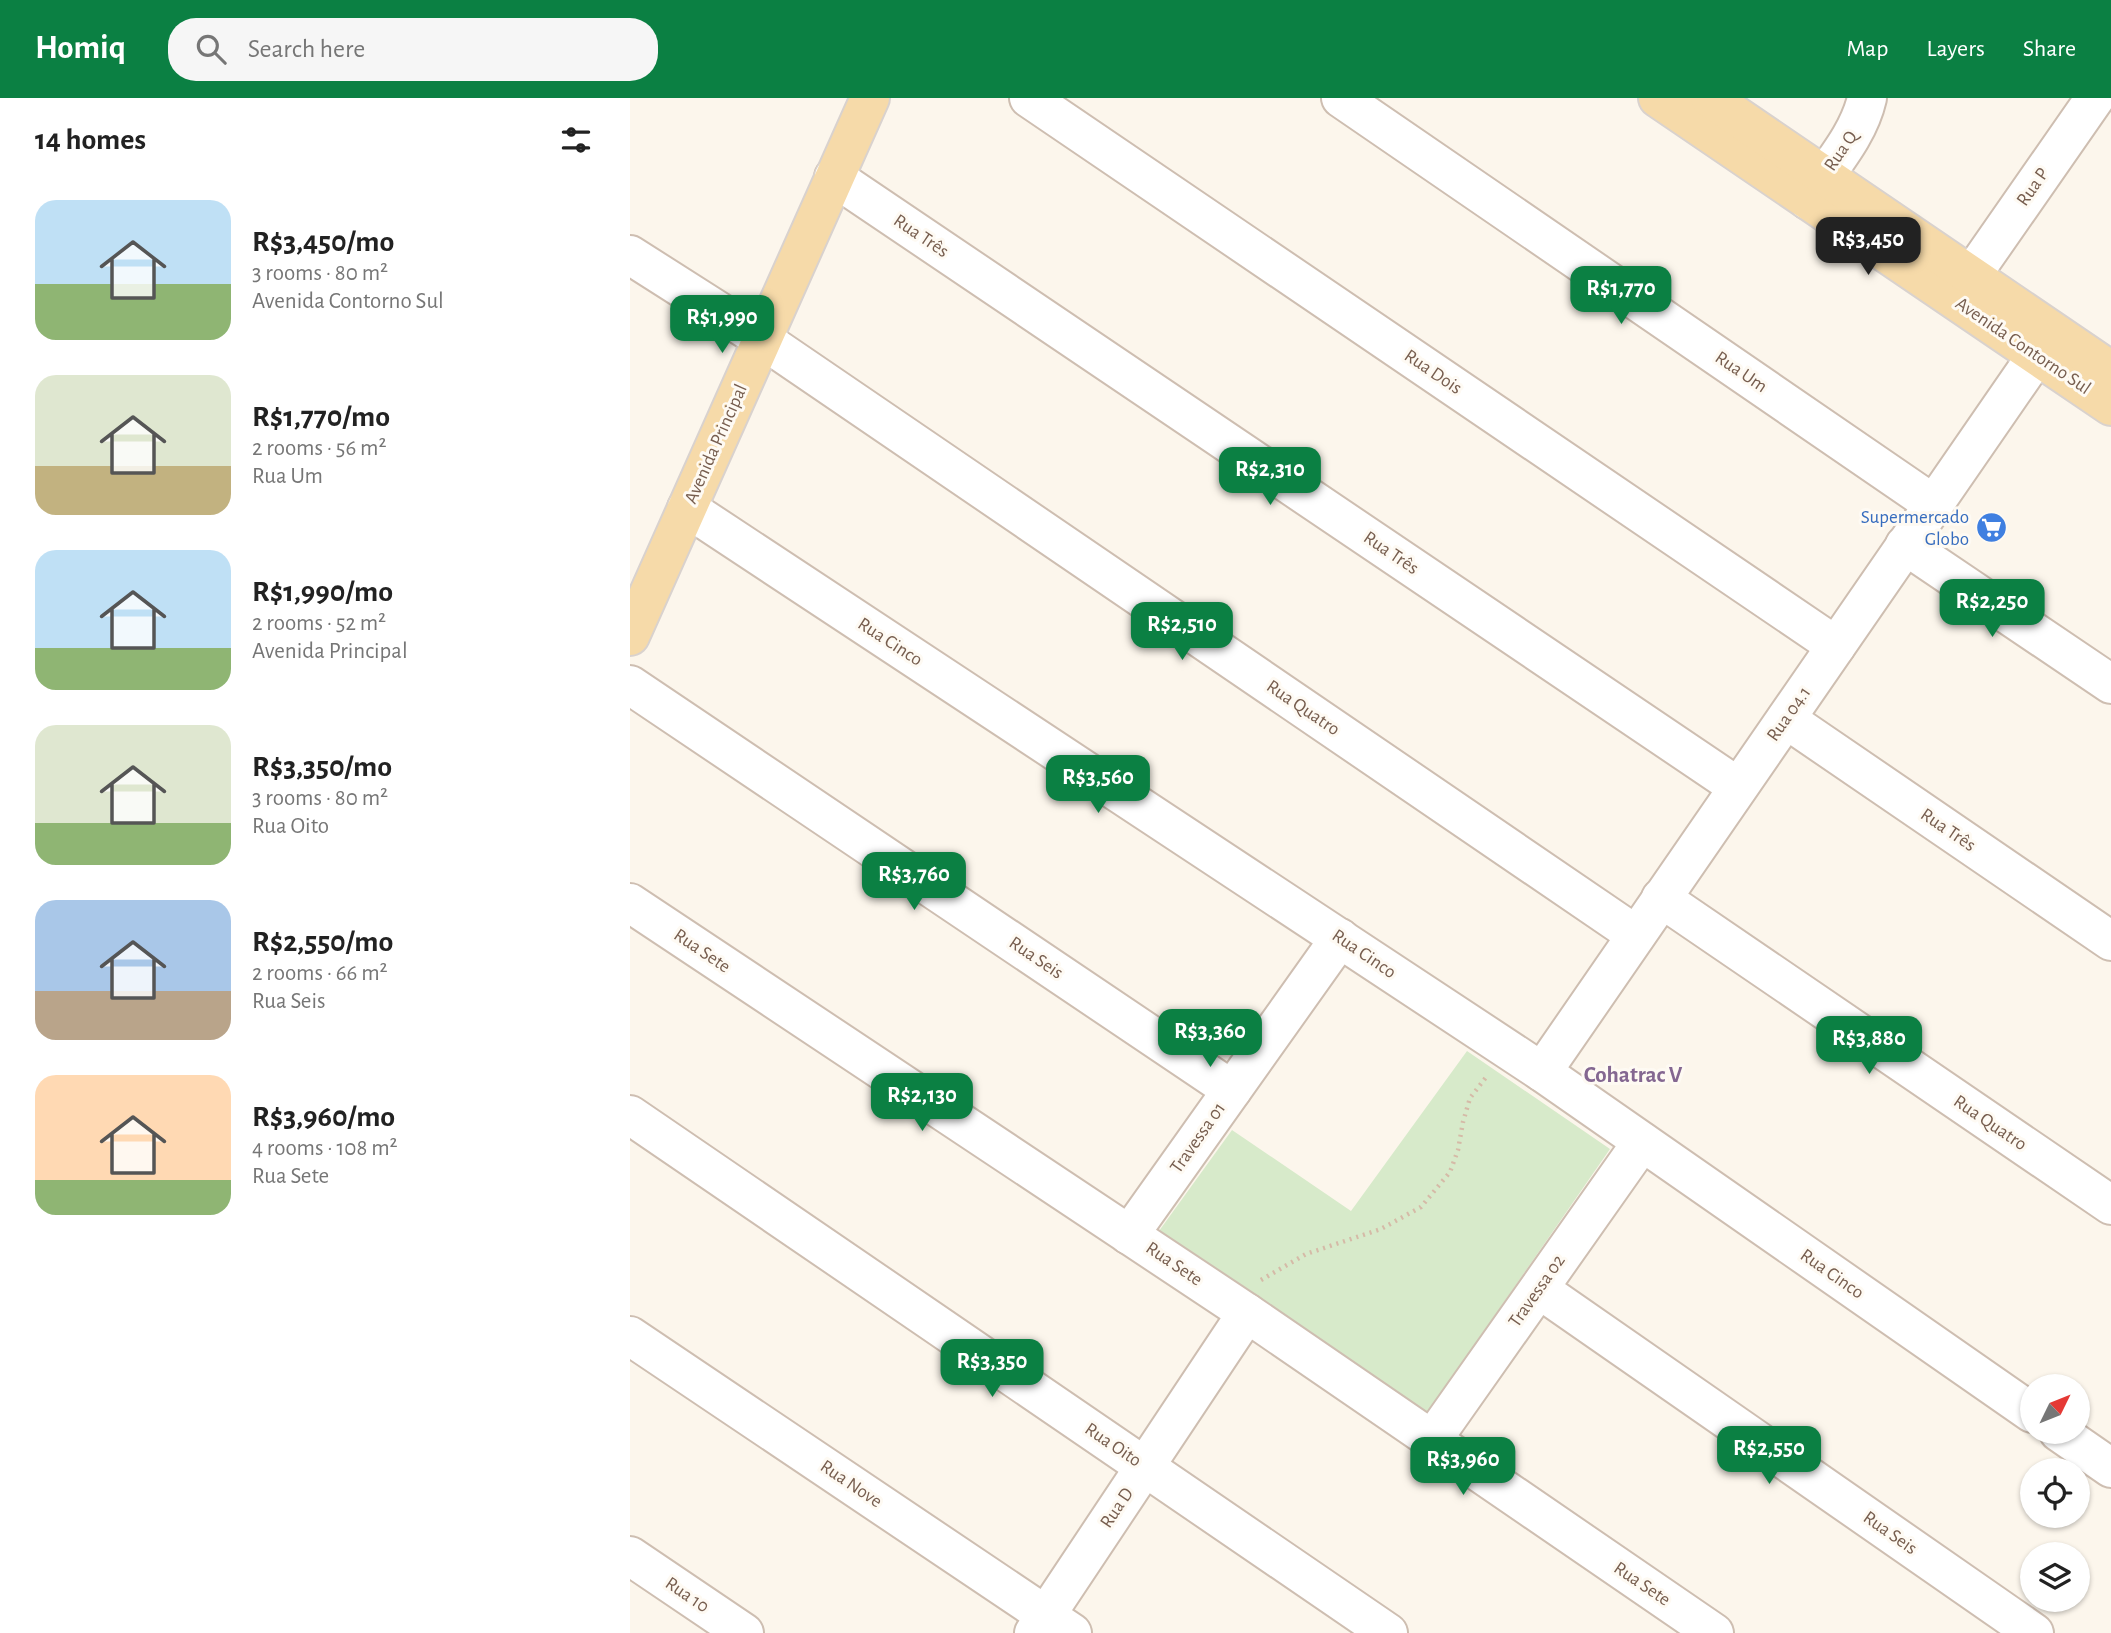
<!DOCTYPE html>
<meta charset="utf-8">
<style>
:root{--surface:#fff;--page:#f6f6f6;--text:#222;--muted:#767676;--accent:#0b8043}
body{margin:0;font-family:"Alegreya Sans",sans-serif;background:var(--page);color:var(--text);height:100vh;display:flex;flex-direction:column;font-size:26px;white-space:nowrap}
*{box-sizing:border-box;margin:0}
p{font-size:23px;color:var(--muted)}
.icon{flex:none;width:38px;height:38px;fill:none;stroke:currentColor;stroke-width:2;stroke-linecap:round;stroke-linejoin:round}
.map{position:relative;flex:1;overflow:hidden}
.details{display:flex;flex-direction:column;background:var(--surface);width:630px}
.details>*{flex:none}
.needle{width:46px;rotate:47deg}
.fabs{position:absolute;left:1390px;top:1276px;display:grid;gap:14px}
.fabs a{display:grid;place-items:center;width:70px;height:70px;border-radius:50%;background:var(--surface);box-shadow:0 2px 5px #0004;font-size:35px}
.price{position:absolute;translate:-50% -60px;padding:0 16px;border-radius:14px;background:var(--accent);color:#fff;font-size:23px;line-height:46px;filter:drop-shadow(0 2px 4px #0008)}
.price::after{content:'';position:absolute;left:50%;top:42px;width:21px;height:16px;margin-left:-10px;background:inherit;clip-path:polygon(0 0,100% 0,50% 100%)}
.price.current{background:#222;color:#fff}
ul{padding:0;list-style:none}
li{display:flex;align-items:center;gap:21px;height:175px;padding:0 35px}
li span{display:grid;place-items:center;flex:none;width:196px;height:140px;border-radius:21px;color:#555}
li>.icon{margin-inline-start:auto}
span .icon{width:84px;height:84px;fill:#fffc;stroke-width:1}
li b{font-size:30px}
h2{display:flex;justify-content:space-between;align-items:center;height:84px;padding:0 35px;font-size:30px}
header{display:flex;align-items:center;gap:42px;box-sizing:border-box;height:98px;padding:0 35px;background:var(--accent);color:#fff}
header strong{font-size:33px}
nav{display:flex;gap:38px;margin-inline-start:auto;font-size:24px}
.search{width:490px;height:63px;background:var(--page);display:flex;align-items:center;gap:18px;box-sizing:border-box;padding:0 24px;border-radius:28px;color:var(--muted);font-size:26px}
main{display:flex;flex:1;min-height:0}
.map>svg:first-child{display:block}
</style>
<header>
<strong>Homiq</strong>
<div class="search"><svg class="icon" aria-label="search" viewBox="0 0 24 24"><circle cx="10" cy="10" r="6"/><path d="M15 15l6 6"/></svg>Search here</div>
<nav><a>Map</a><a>Layers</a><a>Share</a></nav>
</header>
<main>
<section class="details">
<h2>14 homes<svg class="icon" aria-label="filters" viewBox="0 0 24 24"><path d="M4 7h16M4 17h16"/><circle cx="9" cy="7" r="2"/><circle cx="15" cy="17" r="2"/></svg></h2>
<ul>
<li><span style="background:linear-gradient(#bfe0f5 60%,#8fb573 0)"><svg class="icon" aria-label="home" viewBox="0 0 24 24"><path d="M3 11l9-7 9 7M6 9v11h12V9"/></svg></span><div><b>R$3,450/mo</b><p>3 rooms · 80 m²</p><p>Avenida Contorno Sul</p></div></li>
<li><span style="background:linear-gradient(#dfe7d0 65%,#c2b280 0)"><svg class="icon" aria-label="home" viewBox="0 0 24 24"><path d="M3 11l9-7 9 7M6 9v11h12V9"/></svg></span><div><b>R$1,770/mo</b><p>2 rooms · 56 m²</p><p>Rua Um</p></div></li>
<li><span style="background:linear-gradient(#bfe0f5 70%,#8fb573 0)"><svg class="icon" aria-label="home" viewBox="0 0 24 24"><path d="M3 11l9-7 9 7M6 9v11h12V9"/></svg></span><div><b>R$1,990/mo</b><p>2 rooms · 52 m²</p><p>Avenida Principal</p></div></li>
<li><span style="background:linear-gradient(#dfe7d0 70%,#8fb573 0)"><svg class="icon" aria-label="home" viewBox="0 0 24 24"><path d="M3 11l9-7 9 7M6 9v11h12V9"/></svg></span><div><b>R$3,350/mo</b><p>3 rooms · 80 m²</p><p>Rua Oito</p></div></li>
<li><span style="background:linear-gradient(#a9c7e8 65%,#b9a48a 0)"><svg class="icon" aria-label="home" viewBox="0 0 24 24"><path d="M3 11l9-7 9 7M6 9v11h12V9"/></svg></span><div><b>R$2,550/mo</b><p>2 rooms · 66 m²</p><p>Rua Seis</p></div></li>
<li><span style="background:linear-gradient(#ffd9b3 75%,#8fb573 0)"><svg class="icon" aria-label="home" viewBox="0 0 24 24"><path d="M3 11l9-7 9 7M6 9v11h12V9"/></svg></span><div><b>R$3,960/mo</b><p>4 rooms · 108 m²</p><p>Rua Sete</p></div></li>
</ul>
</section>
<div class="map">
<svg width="1481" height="1535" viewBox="0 0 1481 1535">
<rect width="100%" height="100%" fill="#fcf6ec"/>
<polygon fill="#d7eaca" points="837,953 980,1051 795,1318 529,1133 602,1032 721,1113"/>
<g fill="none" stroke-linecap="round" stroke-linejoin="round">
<defs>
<g id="minor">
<polyline points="399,0 1206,548"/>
<polyline points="711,0 1303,406"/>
<polyline points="204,79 1108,689"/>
<path d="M1178 102C1199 69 1228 39 1237 0"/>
<polyline points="0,157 132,241 1006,837"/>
<polyline points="1341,178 1465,0"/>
<polyline points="57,410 912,974 1402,1315"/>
<polyline points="1275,447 1481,586"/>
<polyline points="0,587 602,992"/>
<polyline points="1156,621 1481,843"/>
<polyline points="1031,800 1481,1107"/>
<polyline points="0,805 617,1215 1084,1535"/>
<polyline points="912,974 1407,257"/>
<polyline points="0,1017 758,1535"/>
<polyline points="499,1137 710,840"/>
<polyline points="909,1191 1404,1535"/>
<polyline points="0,1238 442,1535"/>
<polyline points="1429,1334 1481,1370"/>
<polyline points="802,1342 1012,1044"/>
<polyline points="0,1458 114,1535"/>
<polyline points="404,1535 617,1215"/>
</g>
<g id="major">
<polyline points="1028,0 1481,308"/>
<polyline points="1080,0 1481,273"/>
<polyline points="0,538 240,0"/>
</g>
</defs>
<use href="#minor" stroke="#cebeb1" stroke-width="42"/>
<use href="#major" stroke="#d9d2ce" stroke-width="42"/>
<polyline stroke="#d5baa7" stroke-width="4.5" stroke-dasharray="2 5" stroke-linecap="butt" points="631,1182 676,1156 751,1131 791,1109 820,1074 828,1052 833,1024 840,1000 857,978"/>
<use href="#minor" stroke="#fff" stroke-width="38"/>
<use href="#major" stroke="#f6daa9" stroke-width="38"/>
</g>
<defs>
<symbol id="supermarket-disc" viewBox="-11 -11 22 22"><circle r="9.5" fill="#3f7fe0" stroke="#fefaf3"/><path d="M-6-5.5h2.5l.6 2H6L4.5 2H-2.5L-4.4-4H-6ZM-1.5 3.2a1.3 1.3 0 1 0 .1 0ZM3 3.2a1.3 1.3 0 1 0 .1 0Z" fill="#fff"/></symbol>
</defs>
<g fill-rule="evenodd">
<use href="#supermarket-disc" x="1344" y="412" width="35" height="35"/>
</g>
<g text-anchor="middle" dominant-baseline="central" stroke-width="6" stroke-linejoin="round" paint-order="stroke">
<g font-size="19" fill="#775e4f" stroke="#fefaf3">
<text transform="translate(1211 53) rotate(-56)">Rua Q</text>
<text transform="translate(1403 89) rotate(-55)">Rua P</text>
<text transform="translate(291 138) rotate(34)">Rua Três</text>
<text transform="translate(1393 248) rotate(34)">Avenida Contorno Sul</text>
<text transform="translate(803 274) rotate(34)">Rua Dois</text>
<text transform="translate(1111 274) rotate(34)">Rua Um</text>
<text transform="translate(86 346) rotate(-66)">Avenida Principal</text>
<text transform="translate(761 455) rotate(34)">Rua Três</text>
<text transform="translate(260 544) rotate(33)">Rua Cinco</text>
<text transform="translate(673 610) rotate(34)">Rua Quatro</text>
<text transform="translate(1159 616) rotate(-55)">Rua 04.1</text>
<text transform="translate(1318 732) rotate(34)">Rua Três</text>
<text transform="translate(72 853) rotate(34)">Rua Sete</text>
<text transform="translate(734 856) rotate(34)">Rua Cinco</text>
<text transform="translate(406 860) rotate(34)">Rua Seis</text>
<text transform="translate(1360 1025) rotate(34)">Rua Quatro</text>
<text transform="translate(568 1040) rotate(-55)">Travessa 01</text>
<text transform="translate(544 1166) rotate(34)">Rua Sete</text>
<text transform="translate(1202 1176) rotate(35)">Rua Cinco</text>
<text transform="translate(907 1193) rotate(-55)">Travessa 02</text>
<text transform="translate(483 1347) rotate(34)">Rua Oito</text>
<text transform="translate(221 1386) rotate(34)">Rua Nove</text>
<text transform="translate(487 1410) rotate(-56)">Rua D</text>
<text transform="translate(1260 1435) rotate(35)">Rua Seis</text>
<text transform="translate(1012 1486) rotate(34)">Rua Sete</text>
<text transform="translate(57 1497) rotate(34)">Rua 10</text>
</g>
<g font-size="19" fill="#366cbe" stroke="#fefaf3" text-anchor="end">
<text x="1339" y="419">Supermercado<tspan x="1339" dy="22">Globo</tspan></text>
</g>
<g font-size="23" font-weight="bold" fill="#846791" stroke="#fefaf3">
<text x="1003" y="977">Cohatrac V</text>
</g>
</g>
</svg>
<div class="fabs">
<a><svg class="needle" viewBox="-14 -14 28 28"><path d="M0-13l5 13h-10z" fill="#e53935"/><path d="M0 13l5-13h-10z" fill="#767676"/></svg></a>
<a><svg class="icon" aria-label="locate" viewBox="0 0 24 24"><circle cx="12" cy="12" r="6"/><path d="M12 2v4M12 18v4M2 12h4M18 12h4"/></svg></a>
<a><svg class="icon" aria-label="layers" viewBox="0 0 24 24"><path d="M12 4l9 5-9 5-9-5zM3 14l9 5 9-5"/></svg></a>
</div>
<b class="price current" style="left:1238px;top:179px">R$3,450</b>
<b class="price" style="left:991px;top:228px">R$1,770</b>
<b class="price" style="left:92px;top:257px">R$1,990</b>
<b class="price" style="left:640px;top:409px">R$2,310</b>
<b class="price" style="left:1362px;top:541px">R$2,250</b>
<b class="price" style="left:552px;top:564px">R$2,510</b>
<b class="price" style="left:468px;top:717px">R$3,560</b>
<b class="price" style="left:284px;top:814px">R$3,760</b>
<b class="price" style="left:580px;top:971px">R$3,360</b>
<b class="price" style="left:1239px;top:978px">R$3,880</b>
<b class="price" style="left:292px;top:1035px">R$2,130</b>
<b class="price" style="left:362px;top:1301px">R$3,350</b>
<b class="price" style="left:1139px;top:1388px">R$2,550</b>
<b class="price" style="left:833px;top:1399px">R$3,960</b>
</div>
</main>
